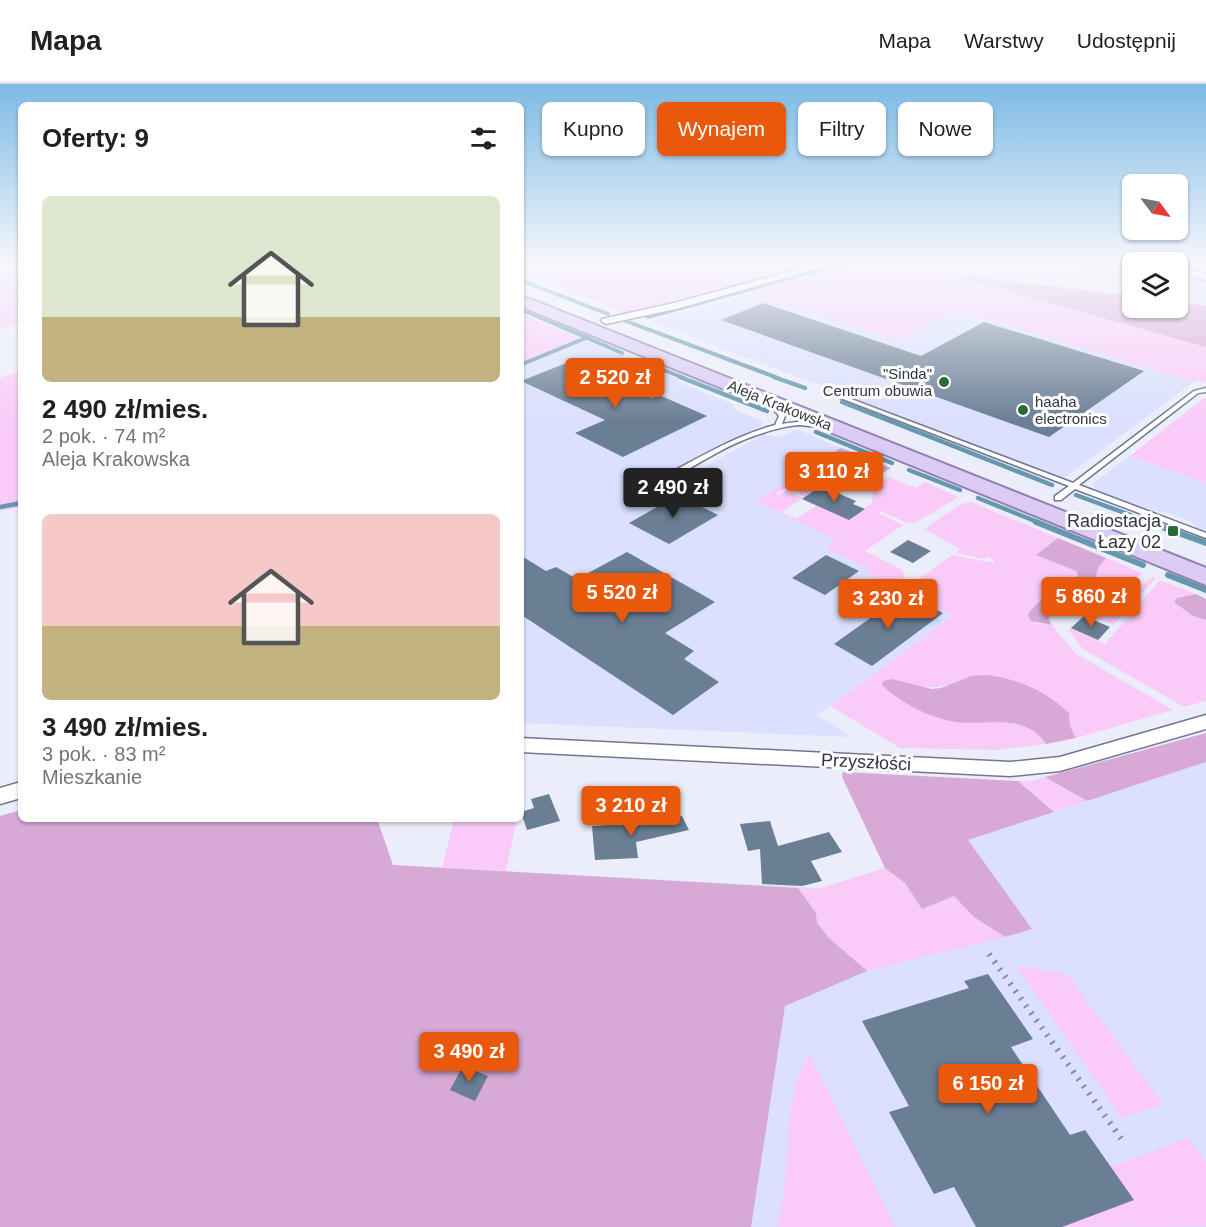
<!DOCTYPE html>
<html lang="pl">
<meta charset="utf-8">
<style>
:root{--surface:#fff;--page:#f6f6f6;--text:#202124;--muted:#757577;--line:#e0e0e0;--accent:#ea580c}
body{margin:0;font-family:Arial,sans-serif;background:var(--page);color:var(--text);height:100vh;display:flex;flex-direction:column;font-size:22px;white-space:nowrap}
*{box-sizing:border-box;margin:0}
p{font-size:20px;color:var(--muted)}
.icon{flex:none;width:33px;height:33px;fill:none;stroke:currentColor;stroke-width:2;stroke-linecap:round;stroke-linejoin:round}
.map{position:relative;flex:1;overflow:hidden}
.side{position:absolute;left:18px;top:18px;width:506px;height:720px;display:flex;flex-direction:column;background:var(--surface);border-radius:9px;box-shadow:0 2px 4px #0004}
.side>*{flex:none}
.banner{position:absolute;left:542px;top:18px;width:570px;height:54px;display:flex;gap:12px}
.needle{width:39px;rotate:122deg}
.buttons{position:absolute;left:1122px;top:90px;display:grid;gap:12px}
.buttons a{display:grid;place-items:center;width:66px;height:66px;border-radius:9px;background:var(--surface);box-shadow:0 2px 4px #0004;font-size:30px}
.price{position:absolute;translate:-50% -51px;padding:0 14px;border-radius:6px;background:var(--accent);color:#fff;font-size:20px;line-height:39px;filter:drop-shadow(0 2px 3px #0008)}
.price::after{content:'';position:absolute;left:50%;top:36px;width:18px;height:14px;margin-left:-9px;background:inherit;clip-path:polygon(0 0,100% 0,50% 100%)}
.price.active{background:#222;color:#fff}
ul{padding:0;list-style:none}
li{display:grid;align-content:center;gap:12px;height:318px;padding:0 24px}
li span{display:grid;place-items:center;height:186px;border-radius:9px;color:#555}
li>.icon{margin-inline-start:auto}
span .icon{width:108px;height:108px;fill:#fffc;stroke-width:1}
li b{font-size:26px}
h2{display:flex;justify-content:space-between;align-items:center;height:72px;padding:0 24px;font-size:26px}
.pill{padding:0 21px;border-radius:9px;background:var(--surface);box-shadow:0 2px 4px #0004;font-size:21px;line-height:54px}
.pill.active{background:var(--accent);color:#fff}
header{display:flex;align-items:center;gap:36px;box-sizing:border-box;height:84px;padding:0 30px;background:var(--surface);border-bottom:2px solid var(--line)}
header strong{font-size:28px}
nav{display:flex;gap:33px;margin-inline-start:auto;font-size:21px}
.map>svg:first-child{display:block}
</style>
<header>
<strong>Mapa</strong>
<nav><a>Mapa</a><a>Warstwy</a><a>Udostępnij</a></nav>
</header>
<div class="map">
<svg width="1206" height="1143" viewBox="0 0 1206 1143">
<rect width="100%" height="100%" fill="#ebeefa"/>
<g fill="#dae0fe">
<polygon points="1072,178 1139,178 1132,178 1132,198 1067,182"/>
<polygon points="1178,188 1206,195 1206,217 1178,210"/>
<polygon points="1002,204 1206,263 1206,289 1064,394 853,314 847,308 837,304 813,299 650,237 750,209 896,256"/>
<polygon points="586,257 680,296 678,298 735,321 732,324 762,337 762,341 661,392 674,399 763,351 782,353 796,345 841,364 822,376 828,379 824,382 811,389 804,387 755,417 837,456 826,463 873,486 868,490 953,532 817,631 852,653 521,639 521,284"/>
<polygon points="1130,372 1206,399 1206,448 1197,444 1190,437 1169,429 1153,427 1099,408 1092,400"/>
<polygon points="1206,678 1206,1143 0,1143 0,732 21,726 21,735 377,735 393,781 822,804"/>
</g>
<g fill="#facbf8">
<polygon points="520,178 820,178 742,201 627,229 521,188"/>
<polygon points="863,178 908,178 1206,263 1206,299 1197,296 1194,298 958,226 896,256 750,209"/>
<polygon points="21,190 21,239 0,245 0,195"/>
<polygon points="521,230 586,257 521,284"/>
<polygon points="21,287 21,423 0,427 0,294"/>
<polygon points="1204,314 1206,314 1206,399 1130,372"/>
<polygon points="804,387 829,398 805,413 799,410 800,409 794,403 796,400 792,398 786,401 792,403 793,408 785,404 777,409 779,411 786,407 803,414 781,428 796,435 819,420 849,436 872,419 873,402 889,393 916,404 925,398 959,413 915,439 907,439 881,427 878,429 903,441 865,467 901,485 905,492 892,502 867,489 872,486 826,464 836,456 755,417"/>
<path d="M971 418 1058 454 1036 471 1076 487 1078 491 1070 503 1060 508 1035 539 1052 541 1075 569 1173 626 1076 654 1070 642 1069 629 965 594C935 609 922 603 892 595 903 606 916 622 929 630 966 650 1020 621 1046 660L997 666 900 664 830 622 953 532 902 507 952 471 994 479V476L989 473 984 475 956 469 960 465 924 445 961 420Z"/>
<polygon points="1106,474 1143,489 1099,520 1067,519 1068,514 1080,508 1096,492 1098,484"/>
<polygon points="1153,493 1156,494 1113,541 1095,534"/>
<polygon points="1160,496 1196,510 1177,514 1174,518 1190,531 1206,536 1206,617 1184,623 1083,565 1069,547 1071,544 1105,560"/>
<polygon points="1045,693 1087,717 1054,728 1018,697 1031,697"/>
<polygon points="454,735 517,735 506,787 442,784"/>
<polygon points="885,784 905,799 922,825 954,812 974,833 1005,853 867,887 829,854 817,839 816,829 798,804 822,804"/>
<polygon points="1016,882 1067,890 1163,1020 1122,1034"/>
<path d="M810 970 895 1143H777C780 1128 783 1112 785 1097 790 1057 785 1005 810 970Z"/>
<polygon points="1188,1054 1206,1078 1206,1142 1062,1143 1111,1083"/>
</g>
<g fill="#d8a9d7">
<polygon points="945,189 1132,212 1132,224 1178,224 1178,218 1206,221 1206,263"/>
<polygon points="841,364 891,384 867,398 860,399 851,393 856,383 848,381 831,382 821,376"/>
<path d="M1058 454 1106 474 1098 484 1096 492 1080 508 1068 514 1067 519 1048 534 1052 541 1031 537 1028 531C1041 508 1063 513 1078 491L1076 487 1036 471Z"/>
<polygon points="1196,510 1206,515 1206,536 1191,531 1174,518 1177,514"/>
<path d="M987 591C1018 595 1046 607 1069 629L1070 642 1076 654 1046 660C1025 628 988 642 956 638 932 635 899 618 882 601L883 597 892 595 932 605 941 604 971 592Z"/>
<polygon points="1206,649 1206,678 1087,717 1045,693"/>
<polygon points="843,688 1018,697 1054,728 968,756 1032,845 1005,853 974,833 954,812 922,825 905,799 885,784 842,693"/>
<polygon points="21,726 21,735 377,735 393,781 798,804 816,829 817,839 829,854 867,887 785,922 751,1143 0,1143 0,732"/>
</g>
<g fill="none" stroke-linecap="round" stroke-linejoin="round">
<g stroke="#6598af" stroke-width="4">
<polyline points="520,196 608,230"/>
<polyline points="520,225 622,269"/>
<polyline points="648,233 850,178"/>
<polyline points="626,237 778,294"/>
<polyline points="641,277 684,294"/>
<polyline points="520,281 588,253"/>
</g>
<g stroke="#6598af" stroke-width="4.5">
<polyline points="680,293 767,327"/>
<polyline points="774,293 805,304"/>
<polyline points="842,318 1052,401"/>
<polyline points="816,348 892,379"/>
<polyline points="909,386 960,406"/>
<polyline points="1076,411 1152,439"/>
<polyline points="978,414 1040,439"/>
<polyline points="0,423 21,419"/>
</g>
<g stroke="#6598af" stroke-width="6">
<polyline points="1036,438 1143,481"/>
<polyline points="1148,438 1206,459"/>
<polyline points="1168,491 1206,506"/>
</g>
</g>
<g fill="#6a7e94">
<polygon points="763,219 921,272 984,238 1144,287 1049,353 721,236"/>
<polygon points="569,278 652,314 659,311 707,332 623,373 575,349 605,336 521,297"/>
<polygon points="821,402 856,417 853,420 865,425 849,436 802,415"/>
<polygon points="678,411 718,431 669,460 629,439"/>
<polygon points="908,456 931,467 913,479 890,468"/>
<polygon points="627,468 715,518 665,549 694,567 684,575 719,598 673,631 520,530 520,471 546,487 556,483 577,495"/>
<polygon points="826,471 859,487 825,511 792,494"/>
<polygon points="904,510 943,529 872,582 834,560"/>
<polygon points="1084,532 1110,543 1098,556 1071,544"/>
<polygon points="549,710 560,737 527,746 521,728 534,724 531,715"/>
<polygon points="682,732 689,746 636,758 638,774 595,776 592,742 648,739"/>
<polygon points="770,737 778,762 829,748 842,768 811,777 822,797 802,802 762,800 760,765 748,767 740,740"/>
<polygon points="988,890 1033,955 1011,963 1070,1051 1085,1046 1134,1116 1062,1143 976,1143 954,1103 934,1110 889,1028 909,1022 862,937 969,904 964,897"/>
<polygon points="463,982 488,992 475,1017 450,1006"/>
</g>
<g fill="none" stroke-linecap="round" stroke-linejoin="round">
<defs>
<g id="service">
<polygon points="1206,304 1206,308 1198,309 1079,401 1206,449 1206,454 1075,405 1061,416 1055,416 1055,412 1069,402 825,308 830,307 1073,399 1194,307"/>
<path d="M769 318H773L785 332 782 340C795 338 809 336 821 341 815 344 807 341 799 341 787 342 774 345 763 349 729 359 698 380 668 397H662V393C699 374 734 352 775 341L779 332 768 319Z"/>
</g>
<g id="minor">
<polygon points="824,178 841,178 680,224 606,240 601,237 602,235 674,219"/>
<polygon points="1178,183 1206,190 1206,196 1178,189"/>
<polygon points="1206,631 1206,645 1060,687 1010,692 520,668 520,654 1010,678 1060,673"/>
<polygon points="21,698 21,714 0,720 0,704"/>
</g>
<polygon id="primary" points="520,211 1206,484 1206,501 520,222"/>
</defs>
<use href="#service" stroke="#717791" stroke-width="3"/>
<use href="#minor" stroke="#717791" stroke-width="3"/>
<use href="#primary" stroke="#9181b1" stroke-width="4"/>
<polyline stroke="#888b97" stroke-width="6" stroke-dasharray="2 7" stroke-linecap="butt" points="989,870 1123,1057"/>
<use href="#service" fill="#fff" fill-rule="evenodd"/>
<use href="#minor" fill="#fff" fill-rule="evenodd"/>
<use href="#primary" fill="#dbcbf5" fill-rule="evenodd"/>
</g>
<linearGradient id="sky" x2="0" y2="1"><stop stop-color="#7cbae4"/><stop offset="0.53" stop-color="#f6f7fd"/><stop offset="1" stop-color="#f6f7fd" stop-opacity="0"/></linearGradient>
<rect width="1206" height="338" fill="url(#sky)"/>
<g fill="#296b35" stroke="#fff" stroke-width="2">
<circle cx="944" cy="298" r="6"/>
<circle cx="1023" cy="326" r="6"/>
<rect x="1167" y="441" width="12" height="12" rx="3"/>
</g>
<g text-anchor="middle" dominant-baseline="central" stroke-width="6" stroke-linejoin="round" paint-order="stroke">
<g font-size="15" fill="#333641" stroke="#fff" text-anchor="end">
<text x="932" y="289">"Sinda"<tspan x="932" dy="17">Centrum obuwia</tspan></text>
<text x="1035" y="317" text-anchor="start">haaha<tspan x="1035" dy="17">electronics</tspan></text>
</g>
<g font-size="15" fill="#333641" stroke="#fff">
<text transform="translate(780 321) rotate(22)">Aleja Krakowska</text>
</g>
<g font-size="18" fill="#333641" stroke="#fff" text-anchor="end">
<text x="1161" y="437">Radiostacja<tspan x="1161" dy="21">Łazy 02</tspan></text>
</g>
<g font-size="18" fill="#333641" stroke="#fff">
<text transform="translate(866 678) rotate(3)">Przyszłości</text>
</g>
</g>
</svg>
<div class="buttons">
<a><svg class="needle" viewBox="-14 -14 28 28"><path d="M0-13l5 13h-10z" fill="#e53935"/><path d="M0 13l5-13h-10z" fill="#757577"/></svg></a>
<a><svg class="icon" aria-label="layers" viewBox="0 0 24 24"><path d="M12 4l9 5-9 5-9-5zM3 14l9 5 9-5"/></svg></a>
</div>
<b class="price" style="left:615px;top:325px">2 520 zł</b>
<b class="price" style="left:834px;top:419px">3 110 zł</b>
<b class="price active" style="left:673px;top:435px">2 490 zł</b>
<b class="price" style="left:622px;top:540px">5 520 zł</b>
<b class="price" style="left:1091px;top:544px">5 860 zł</b>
<b class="price" style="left:888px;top:546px">3 230 zł</b>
<b class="price" style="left:631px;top:753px">3 210 zł</b>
<b class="price" style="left:469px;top:999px">3 490 zł</b>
<b class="price" style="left:988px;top:1031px">6 150 zł</b>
<div class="banner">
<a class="pill">Kupno</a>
<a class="pill active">Wynajem</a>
<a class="pill">Filtry</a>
<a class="pill">Nowe</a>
</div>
<section class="side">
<h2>Oferty: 9<svg class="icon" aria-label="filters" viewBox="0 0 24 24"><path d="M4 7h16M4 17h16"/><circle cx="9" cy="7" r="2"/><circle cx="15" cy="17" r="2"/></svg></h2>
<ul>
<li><span style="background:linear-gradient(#dfe7d0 65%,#c2b280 0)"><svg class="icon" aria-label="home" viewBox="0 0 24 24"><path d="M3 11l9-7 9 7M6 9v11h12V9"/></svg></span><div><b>2 490 zł/mies.</b><p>2 pok. · 74 m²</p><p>Aleja Krakowska</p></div></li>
<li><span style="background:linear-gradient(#f6c9c9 60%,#c2b280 0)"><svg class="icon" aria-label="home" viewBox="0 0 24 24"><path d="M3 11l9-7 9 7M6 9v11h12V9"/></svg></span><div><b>3 490 zł/mies.</b><p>3 pok. · 83 m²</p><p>Mieszkanie</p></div></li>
</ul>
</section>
</div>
